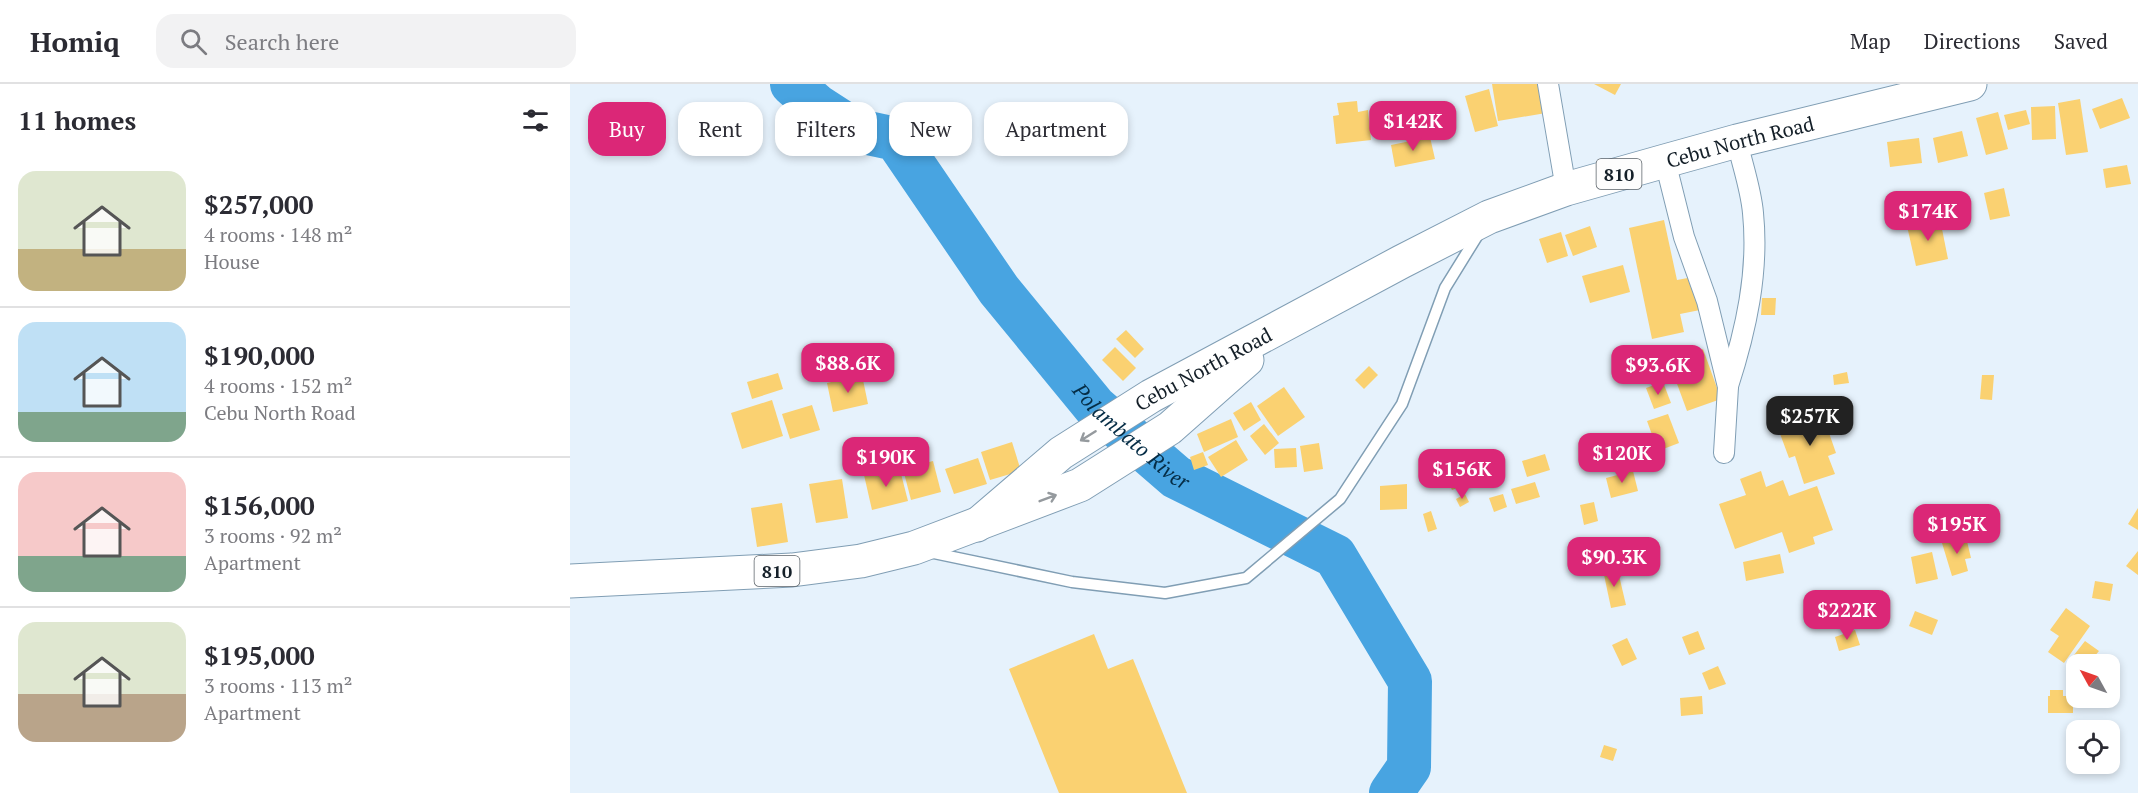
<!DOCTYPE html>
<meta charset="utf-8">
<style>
:root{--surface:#fff;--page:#f2f2f3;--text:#2b2b33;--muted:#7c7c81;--line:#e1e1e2;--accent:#db2777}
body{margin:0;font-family:"PT Serif",serif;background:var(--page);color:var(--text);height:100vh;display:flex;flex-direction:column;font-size:22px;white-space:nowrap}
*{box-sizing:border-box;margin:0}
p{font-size:20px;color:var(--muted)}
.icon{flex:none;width:33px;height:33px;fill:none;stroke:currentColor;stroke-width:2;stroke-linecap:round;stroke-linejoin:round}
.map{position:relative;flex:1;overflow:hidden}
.sheet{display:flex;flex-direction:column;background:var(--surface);width:570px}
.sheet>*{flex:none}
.banner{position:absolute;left:18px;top:18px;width:570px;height:54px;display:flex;gap:12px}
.needle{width:39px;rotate:310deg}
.buttons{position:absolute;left:1496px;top:570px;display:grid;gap:12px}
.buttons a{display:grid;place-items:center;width:54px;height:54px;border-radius:12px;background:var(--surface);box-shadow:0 3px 9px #0003;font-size:30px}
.price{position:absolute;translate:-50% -51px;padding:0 14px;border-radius:12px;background:var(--accent);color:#fff;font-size:20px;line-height:39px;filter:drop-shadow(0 2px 3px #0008)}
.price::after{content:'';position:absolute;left:50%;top:36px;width:18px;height:14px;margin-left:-9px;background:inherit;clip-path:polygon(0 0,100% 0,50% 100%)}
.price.selected{background:#222;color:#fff}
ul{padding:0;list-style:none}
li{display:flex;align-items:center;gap:18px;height:150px;padding:0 18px}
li+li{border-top:2px solid var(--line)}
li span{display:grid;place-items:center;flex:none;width:168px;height:120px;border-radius:18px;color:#555}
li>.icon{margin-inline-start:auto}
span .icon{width:72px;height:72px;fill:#fffc;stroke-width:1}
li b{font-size:26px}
h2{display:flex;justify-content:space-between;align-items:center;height:72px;padding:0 18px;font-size:26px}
.tag{padding:0 21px;border-radius:18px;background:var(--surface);box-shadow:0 3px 9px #0003;font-size:21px;line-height:54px}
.tag.selected{background:var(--accent);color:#fff}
header{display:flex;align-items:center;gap:36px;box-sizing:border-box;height:84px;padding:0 30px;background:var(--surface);border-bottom:2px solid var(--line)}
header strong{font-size:28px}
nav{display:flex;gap:33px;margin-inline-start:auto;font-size:21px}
.search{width:420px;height:54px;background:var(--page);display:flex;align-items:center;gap:15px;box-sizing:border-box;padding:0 21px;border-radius:18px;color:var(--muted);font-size:22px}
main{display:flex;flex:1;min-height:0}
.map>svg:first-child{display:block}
</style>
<header>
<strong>Homiq</strong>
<div class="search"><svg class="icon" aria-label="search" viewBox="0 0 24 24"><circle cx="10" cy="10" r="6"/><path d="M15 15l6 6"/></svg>Search here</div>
<nav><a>Map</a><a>Directions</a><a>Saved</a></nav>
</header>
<main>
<section class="sheet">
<h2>11 homes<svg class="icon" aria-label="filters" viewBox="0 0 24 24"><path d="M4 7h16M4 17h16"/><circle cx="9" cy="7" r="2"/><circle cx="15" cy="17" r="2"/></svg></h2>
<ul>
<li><span style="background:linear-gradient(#dfe7d0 65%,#c2b280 0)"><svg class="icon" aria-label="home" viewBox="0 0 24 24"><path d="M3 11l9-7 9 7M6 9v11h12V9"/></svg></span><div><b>$257,000</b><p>4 rooms · 148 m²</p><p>House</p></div></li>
<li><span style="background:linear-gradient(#bfe0f5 75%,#7fa58c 0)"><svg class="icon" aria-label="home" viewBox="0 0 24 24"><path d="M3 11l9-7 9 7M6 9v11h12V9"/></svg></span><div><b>$190,000</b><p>4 rooms · 152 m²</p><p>Cebu North Road</p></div></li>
<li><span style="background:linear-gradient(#f6c9c9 70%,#7fa58c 0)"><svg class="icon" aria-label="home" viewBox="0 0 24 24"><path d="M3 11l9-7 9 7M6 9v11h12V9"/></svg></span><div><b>$156,000</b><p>3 rooms · 92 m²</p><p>Apartment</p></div></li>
<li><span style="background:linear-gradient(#dfe7d0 60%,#b9a48a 0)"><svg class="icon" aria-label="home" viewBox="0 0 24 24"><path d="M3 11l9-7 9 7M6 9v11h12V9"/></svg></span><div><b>$195,000</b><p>3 rooms · 113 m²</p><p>Apartment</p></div></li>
</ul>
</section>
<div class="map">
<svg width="1568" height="709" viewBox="0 0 1568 709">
<rect width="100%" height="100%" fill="#e6f2fc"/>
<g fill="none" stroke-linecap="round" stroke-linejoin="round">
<path stroke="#48a4e1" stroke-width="44" id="s1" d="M222 0 247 22 284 46 326 55 429 206 525 323 606 393 765 472 840 597 839 683 821 709"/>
</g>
<g fill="#fad171">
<polygon points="922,0 971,0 976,29 928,37"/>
<polygon points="1024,0 1051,0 1045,11"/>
<polygon points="919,5 928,42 905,48 895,12"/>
<polygon points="1552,14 1560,34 1530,45 1522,25"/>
<polygon points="1510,15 1518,68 1496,71 1488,19"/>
<polygon points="787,17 788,28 798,26 801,56 766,60 763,32 769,31 767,19"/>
<polygon points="1485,22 1486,55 1462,56 1461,23"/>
<polygon points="1456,26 1460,40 1438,46 1434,31"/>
<polygon points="1428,28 1438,65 1416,71 1406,34"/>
<polygon points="1392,47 1398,72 1368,79 1363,54"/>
<polygon points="860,53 865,75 825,83 821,61"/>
<polygon points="1349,54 1352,79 1320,83 1317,58"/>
<polygon points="1557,81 1561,100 1536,104 1533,85"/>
<polygon points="1434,104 1440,132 1420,136 1414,109"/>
<polygon points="1370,135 1378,175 1346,182 1337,142"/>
<polygon points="1094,136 1107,196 1123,193 1130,226 1110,230 1114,248 1082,255 1059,144"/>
<polygon points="1020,142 1027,163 1003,172 995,151"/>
<polygon points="991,148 998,172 977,179 969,155"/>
<polygon points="1053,181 1060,208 1020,219 1012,192"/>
<polygon points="1192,214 1206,214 1205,231 1191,231"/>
<polygon points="556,246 574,265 565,274 546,255"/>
<polygon points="545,263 566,284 553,297 532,276"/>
<polygon points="1133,265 1151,315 1117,327 1099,278"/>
<polygon points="799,282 808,291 794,305 785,296"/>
<polygon points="1277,288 1279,299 1264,301 1263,291"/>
<polygon points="208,289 213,305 182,315 177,298"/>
<polygon points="292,291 298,320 263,328 257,299"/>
<polygon points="1412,291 1424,291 1422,316 1410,315"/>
<polygon points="1093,298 1101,319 1084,325 1076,304"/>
<polygon points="714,303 735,333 708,352 687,322"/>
<polygon points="202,316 213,352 172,365 161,329"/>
<polygon points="681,318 691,336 674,347 663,329"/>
<polygon points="242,321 250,346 220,355 212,330"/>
<polygon points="1251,326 1266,369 1258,372 1265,390 1234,400 1225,372 1219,374 1209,347 1229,340 1227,334"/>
<polygon points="1098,330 1109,359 1088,367 1077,337"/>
<polygon points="661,335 668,353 634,368 627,350"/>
<polygon points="694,340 709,359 695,371 680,352"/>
<polygon points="1051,351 1055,373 1033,378 1028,356"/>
<polygon points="666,356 678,376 651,393 638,373"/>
<polygon points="442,358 451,387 420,396 411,368"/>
<polygon points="749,359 753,385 734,388 730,362"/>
<polygon points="726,364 727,383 705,384 704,365"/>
<polygon points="633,368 638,381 624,386 620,373"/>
<polygon points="975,370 980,386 957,393 952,377"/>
<polygon points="912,373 926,381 920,392 906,384"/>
<polygon points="408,374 417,400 384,410 375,385"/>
<polygon points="363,377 371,408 341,416 333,385"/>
<polygon points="329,382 338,417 302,426 294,391"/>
<polygon points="897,387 902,398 882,406 877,395"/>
<polygon points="1063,387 1068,407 1041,414 1036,394"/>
<polygon points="1191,387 1196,403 1213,396 1219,412 1247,402 1263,446 1243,453 1245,460 1219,469 1212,448 1165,465 1149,420 1176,411 1170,395"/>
<polygon points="272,395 278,434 246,439 239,400"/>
<polygon points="965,398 970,413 946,420 941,405"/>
<polygon points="837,400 837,425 810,426 810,402"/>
<polygon points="895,410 899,418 890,423 886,415"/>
<polygon points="933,410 937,423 924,428 919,414"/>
<polygon points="1024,418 1028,437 1014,441 1010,421"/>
<polygon points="212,419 218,458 187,463 181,424"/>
<polygon points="1568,424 1568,446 1558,440"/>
<polygon points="861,427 867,445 858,448 853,430"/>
<polygon points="1396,453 1401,474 1395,475 1398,487 1382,492 1372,459"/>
<polygon points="1568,467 1568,491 1556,482"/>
<polygon points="1362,468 1368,495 1346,500 1341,473"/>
<polygon points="1210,470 1214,489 1176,497 1173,478"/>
<polygon points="1047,483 1056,521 1041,524 1033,486"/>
<polygon points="1525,497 1543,500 1540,517 1522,514"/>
<polygon points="1313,506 1317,525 1279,534 1274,515"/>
<polygon points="1496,524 1520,542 1494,579 1478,568 1489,552 1480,546"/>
<polygon points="1345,527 1368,536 1362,551 1339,542"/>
<polygon points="1285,546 1290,561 1269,567 1265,553"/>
<polygon points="1128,547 1135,565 1119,571 1112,553"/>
<polygon points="524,550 538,585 563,575 617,709 489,709 439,585"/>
<polygon points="1057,554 1067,575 1052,582 1042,561"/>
<polygon points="1515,557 1529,567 1518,580 1506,580 1506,587 1497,580"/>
<polygon points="1148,582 1156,600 1139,606 1132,589"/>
<polygon points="1480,606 1493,606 1493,612 1503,612 1503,629 1478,629 1478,612 1480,612"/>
<polygon points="1132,612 1133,630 1111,632 1110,614"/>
<polygon points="1034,661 1047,665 1043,677 1030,673"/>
</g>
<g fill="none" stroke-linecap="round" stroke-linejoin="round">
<defs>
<polyline id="lane" points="359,468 502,498 595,509 676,494 770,415 832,320 875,204 909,149"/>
<g id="street">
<polyline points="978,0 996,105"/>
<polyline points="1095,77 1114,153 1137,217 1158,303 1154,369"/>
<path d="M1158 302C1176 246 1189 188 1183 129 1181 105 1172 80 1167 57"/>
</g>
<g id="highway">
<path id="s2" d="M407 441 491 369 581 312 831 178 919 133 996 105 1095 77 1167 57 1400 0"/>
<polyline points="0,497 222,486 291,477 344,464 510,401 600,344 677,276"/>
</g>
</defs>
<use href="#lane" stroke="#809eb4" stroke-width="13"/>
<use href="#street" stroke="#809eb4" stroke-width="22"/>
<use href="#highway" stroke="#809eb4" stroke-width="35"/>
<use href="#lane" stroke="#fff" stroke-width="10"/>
<use href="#street" stroke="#fff" stroke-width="20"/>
<use href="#highway" stroke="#fff" stroke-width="33"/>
</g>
<defs><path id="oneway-shaft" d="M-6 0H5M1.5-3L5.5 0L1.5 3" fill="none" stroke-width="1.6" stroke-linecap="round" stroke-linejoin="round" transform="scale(1.5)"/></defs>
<g stroke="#959a9e">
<use href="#oneway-shaft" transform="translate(518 352) rotate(148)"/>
<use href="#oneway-shaft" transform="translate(478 414) rotate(-21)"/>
</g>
<g text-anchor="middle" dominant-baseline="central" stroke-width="6" stroke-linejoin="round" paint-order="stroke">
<g fill="#fdfdfd" stroke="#5a6268" stroke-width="1.5">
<rect x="1026.5" y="75" width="45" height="30" rx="4.5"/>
<rect x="184.5" y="472" width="45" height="30" rx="4.5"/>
</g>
<g font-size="18" font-weight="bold" fill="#141f28">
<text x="1049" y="90">810</text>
<text x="207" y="487">810</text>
</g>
<g font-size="20" fill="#141f28" stroke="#fdfdfd">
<text stroke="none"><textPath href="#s2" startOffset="862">Cebu North Road</textPath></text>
<text stroke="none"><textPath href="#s2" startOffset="276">Cebu North Road</textPath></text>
</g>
<g font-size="21" font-style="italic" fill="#052d46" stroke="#fdfdfd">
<text stroke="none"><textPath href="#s1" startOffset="501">Polambato River</textPath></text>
</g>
</g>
</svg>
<div class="buttons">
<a><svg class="needle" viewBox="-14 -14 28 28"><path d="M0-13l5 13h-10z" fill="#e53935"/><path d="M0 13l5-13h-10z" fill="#7c7c81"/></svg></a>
<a><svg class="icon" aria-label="locate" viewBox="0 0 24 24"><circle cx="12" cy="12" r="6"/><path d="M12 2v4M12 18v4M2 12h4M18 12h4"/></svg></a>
</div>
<b class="price" style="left:843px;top:68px">$142K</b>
<b class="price" style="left:1358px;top:158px">$174K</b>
<b class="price" style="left:278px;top:310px">$88.6K</b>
<b class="price" style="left:1088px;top:312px">$93.6K</b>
<b class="price selected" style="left:1240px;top:363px">$257K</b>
<b class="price" style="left:1052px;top:400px">$120K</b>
<b class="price" style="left:316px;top:404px">$190K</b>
<b class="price" style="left:892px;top:416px">$156K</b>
<b class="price" style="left:1387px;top:471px">$195K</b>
<b class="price" style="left:1044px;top:504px">$90.3K</b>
<b class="price" style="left:1277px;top:557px">$222K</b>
<div class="banner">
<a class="tag selected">Buy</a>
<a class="tag">Rent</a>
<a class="tag">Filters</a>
<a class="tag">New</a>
<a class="tag">Apartment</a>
</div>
</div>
</main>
